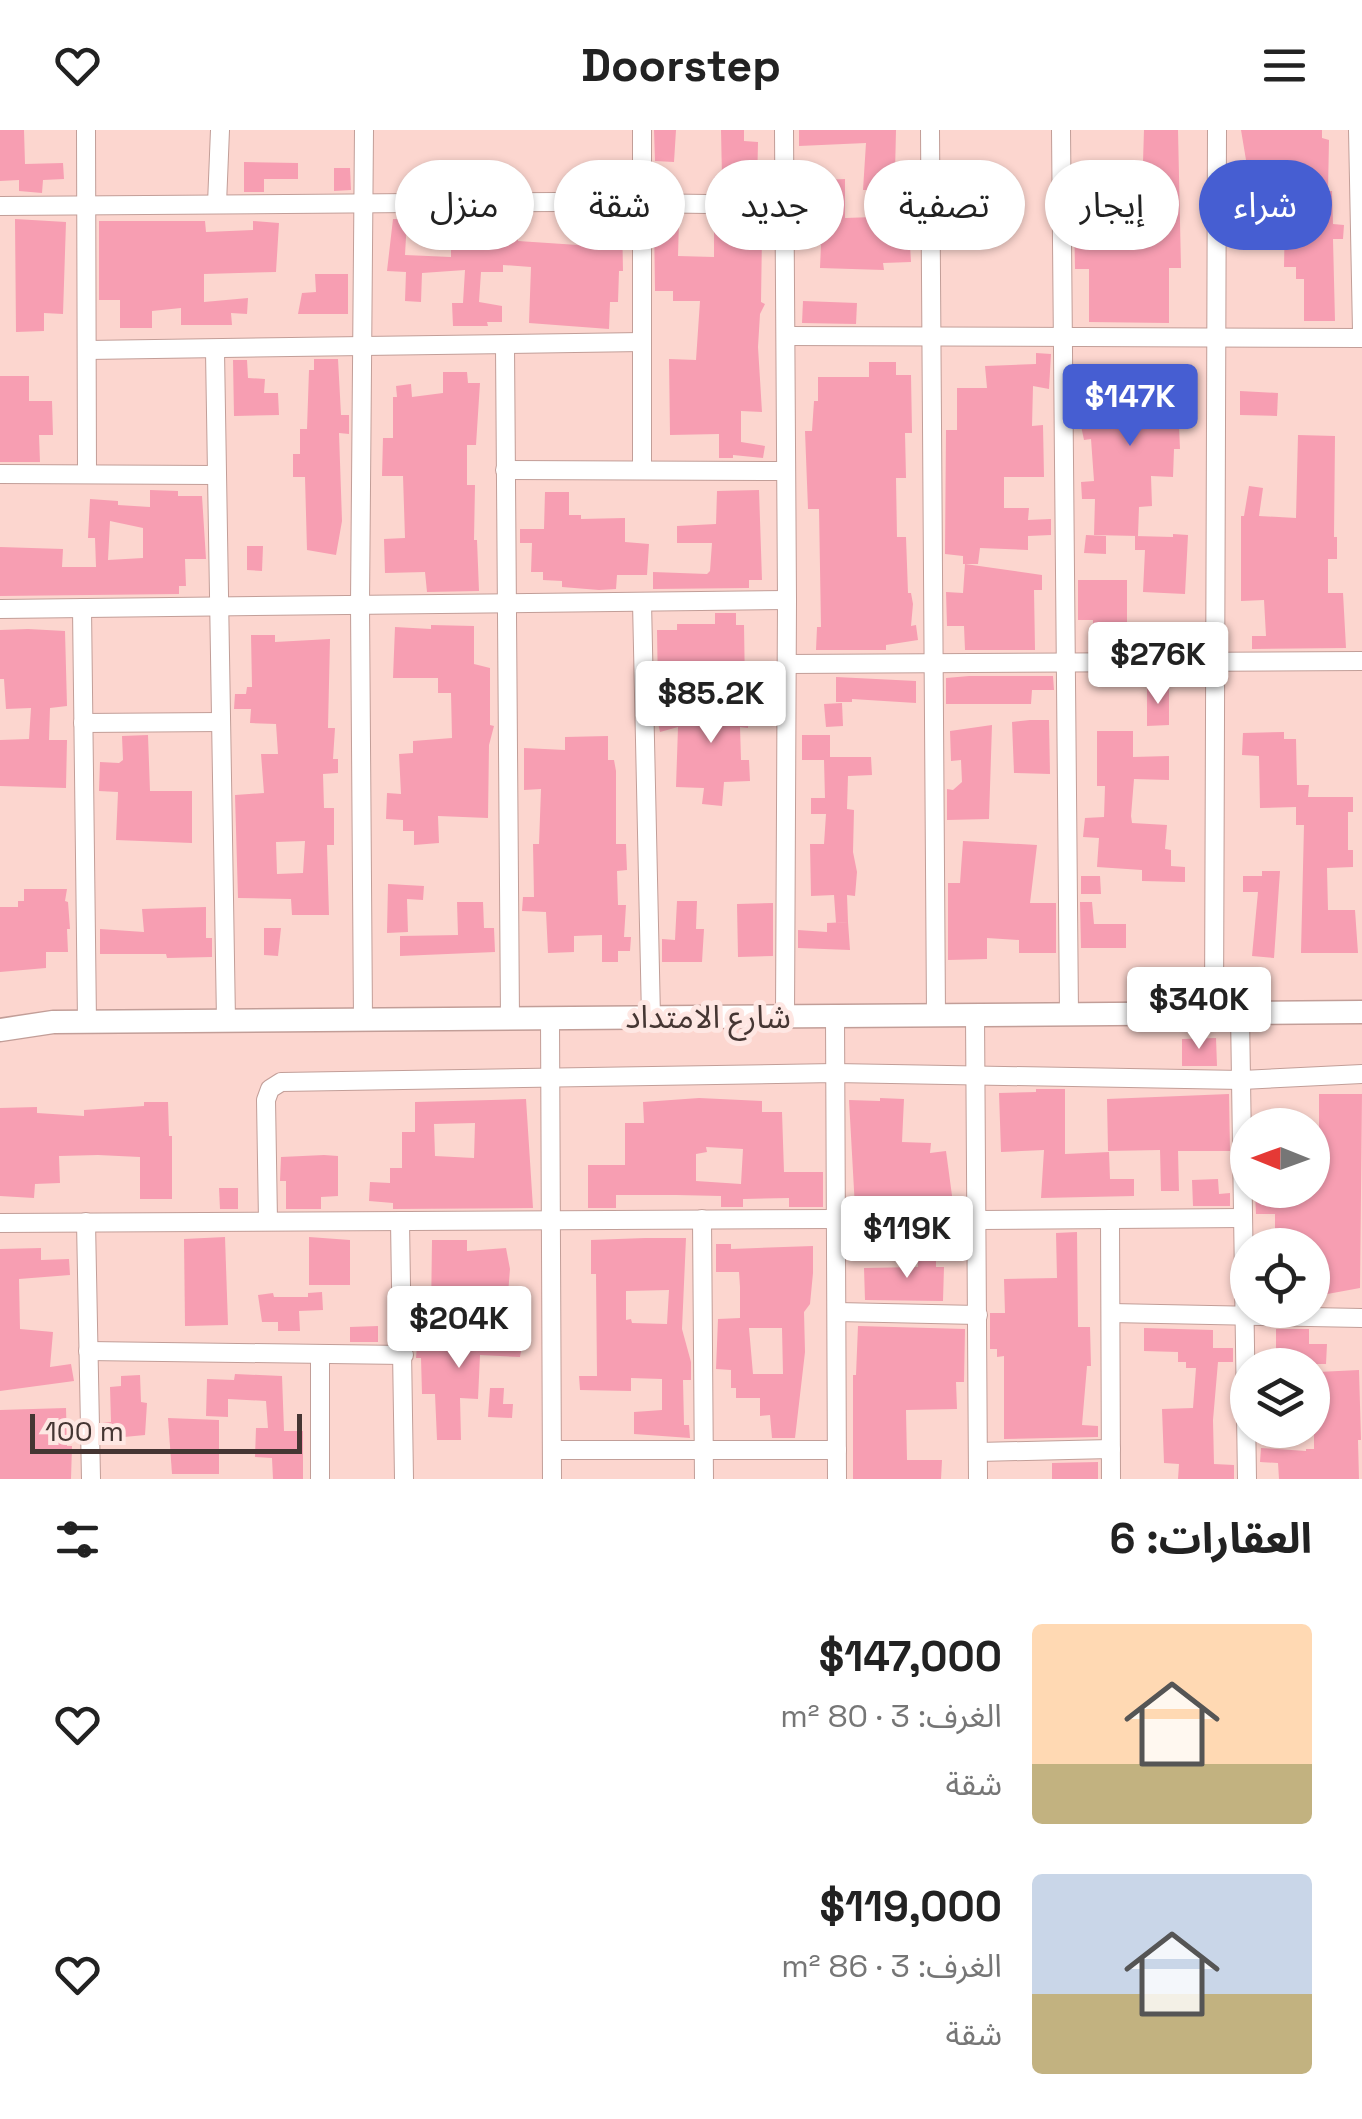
<!DOCTYPE html>
<html lang="ar">
<meta charset="utf-8">
<style>
:root{--surface:#fff;--page:#f2f2f2;--text:#222;--muted:#767676;--accent:#465ed2}
body{margin:0;font-family:"Space Grotesk","Noto Sans Arabic",sans-serif;background:var(--page);color:var(--text);direction:rtl;height:100vh;display:flex;flex-direction:column;font-size:38px;white-space:nowrap}
*{box-sizing:border-box;margin:0}
p{font-size:32px;color:var(--muted)}
.icon{flex:none;width:55px;height:55px;fill:none;stroke:currentColor;stroke-width:2;stroke-linecap:round;stroke-linejoin:round}
.map{position:relative;height:1349px;overflow:hidden;direction:ltr}
.drawer{display:flex;flex-direction:column;background:var(--surface);flex:1}
.drawer>*{flex:none}
.top-card{position:absolute;left:30px;top:30px;width:1302px;height:90px;direction:rtl;display:flex;gap:20px}
.needle{width:65px;rotate:271deg}
.buttons{position:absolute;left:1230px;top:978px;display:grid;gap:20px}
.buttons a{display:grid;place-items:center;width:100px;height:100px;border-radius:50%;background:var(--surface);box-shadow:0 2px 8px #0004;font-size:50px}
.scale{position:absolute;left:30px;bottom:25px;width:272px;box-sizing:border-box;padding-left:10px;border:5px solid #453633;border-top:0;font-size:28px;line-height:35px;white-space:nowrap;color:#453633;-webkit-text-stroke:8px #fee7e3;paint-order:stroke}
.price{position:absolute;translate:-50% -85px;padding:0 22px;border-radius:10px;background:#fff;color:#222;font-size:32px;line-height:65px;filter:drop-shadow(0 2px 5px #0008)}
.price::after{content:'';position:absolute;left:50%;top:60px;width:30px;height:22px;margin-left:-15px;background:inherit;clip-path:polygon(0 0,100% 0,50% 100%)}
.price.on{background:var(--accent);color:#fff}
ul{padding:0;list-style:none}
li{display:flex;align-items:center;gap:30px;height:250px;padding:0 50px}
li span{display:grid;place-items:center;flex:none;width:280px;height:200px;border-radius:10px;color:#555}
li>.icon{margin-inline-start:auto}
span .icon{width:120px;height:120px;fill:#fffc;stroke-width:1}
li b{font-size:42px}
h2{display:flex;justify-content:space-between;align-items:center;height:120px;padding:0 50px;font-size:42px}
.chip{padding:0 35px;border-radius:45px;background:var(--surface);box-shadow:0 2px 8px #0004;font-size:35px;line-height:90px}
.chip.on{background:var(--accent);color:#fff}
header{display:flex;justify-content:space-between;align-items:center;height:130px;padding:0 50px;background:var(--surface);font-size:45px;font-weight:800}
.map>svg:first-child{display:block}
</style>
<header><svg class="icon" aria-label="menu" viewBox="0 0 24 24"><path d="M4 6h16M4 12h16M4 18h16"/></svg>Doorstep<svg class="icon" aria-label="heart" viewBox="0 0 24 24"><path d="M12 20l-8-8c-3-5 5-10 8-4 3-6 11-1 8 4z"/></svg></header>
<div class="map">
<svg width="1362" height="1349" viewBox="0 0 1362 1349">
<rect width="100%" height="100%" fill="#fcd6cf"/>
<g fill="#f79eb2" fill-rule="evenodd">
<polygon points="0,0 24,0 25,34 63,33 64,49 43,50 42,63 19,61 19,50 0,51"/>
<polygon points="654,0 676,0 674,32 655,31"/>
<polygon points="721,0 744,0 744,11 758,12 757,58 714,62 714,47 722,48"/>
<polygon points="799,0 896,0 895,43 902,43 900,87 904,86 906,115 910,115 911,132 883,133 884,140 820,138 821,115 804,116 803,88 822,88 822,50 845,49 845,88 874,87 875,60 863,60 866,13 799,16"/>
<polygon points="1144,0 1178,0 1181,138 1169,138 1169,193 1089,192 1089,139 1075,139 1074,84 1098,83 1098,54 1131,54 1131,32 1143,32"/>
<polygon points="1241,0 1322,0 1322,8 1329,10 1328,61 1332,61 1333,94 1344,95 1343,109 1333,109 1335,191 1304,191 1304,149 1296,149 1296,137 1284,137 1285,83 1263,82 1265,58 1238,57 1240,30 1246,30"/>
<polygon points="244,32 298,33 298,49 264,49 264,62 244,62"/>
<polygon points="334,38 350,38 351,60 334,61"/>
<polygon points="595,87 622,88 623,141 619,141 618,172 610,172 609,199 529,193 531,137 503,135 503,142 481,142 479,172 502,176 502,192 487,192 488,196 453,196 452,173 463,173 465,140 422,143 421,172 405,171 406,142 387,141 393,89 407,89 405,125 451,127 451,90 497,89 497,99 518,99 518,111 578,115 582,114 582,92 594,92"/>
<polygon points="714,87 741,87 741,106 762,105 761,172 765,174 760,184 758,217 762,282 741,281 741,312 765,316 763,328 733,325 733,328 719,328 719,304 670,305 669,229 696,230 700,171 673,171 673,161 655,161 654,89 679,90 678,126 714,127"/>
<polygon points="15,89 66,92 63,184 44,183 44,201 16,202"/>
<polygon points="99,91 205,91 206,102 253,100 253,91 279,93 276,142 204,144 204,172 248,168 247,184 231,183 232,195 181,195 181,178 152,181 152,198 120,198 120,170 99,170"/>
<polygon points="315,144 348,144 348,184 298,184 302,163 316,162"/>
<polygon points="803,171 857,173 856,194 802,193"/>
<polygon points="1036,223 1051,224 1049,259 1033,256 1032,296 1043,295 1044,347 1004,347 1004,378 1029,378 1028,390 1051,389 1051,405 1028,406 1028,420 980,418 978,434 963,434 963,426 945,424 946,300 957,300 957,258 987,258 985,236 1036,234"/>
<polygon points="314,229 338,229 341,285 349,285 349,304 339,303 342,391 336,425 307,420 305,347 293,347 293,324 300,324 300,299 307,299 309,240 314,240"/>
<polygon points="233,230 247,230 248,248 265,249 264,263 278,263 279,285 234,286"/>
<polygon points="869,232 896,232 896,245 911,245 912,303 905,303 906,348 896,348 897,407 906,407 908,463 911,463 913,474 911,496 916,495 918,510 886,515 886,520 816,520 817,497 821,497 819,379 808,379 805,301 812,301 814,271 818,271 818,247 869,247"/>
<polygon points="1138,234 1164,234 1164,250 1177,250 1180,319 1174,319 1173,347 1151,346 1152,376 1139,377 1138,406 1094,405 1095,369 1082,369 1081,352 1094,351 1091,309 1084,310 1080,291 1081,266 1138,266"/>
<polygon points="443,242 467,242 468,253 480,253 476,315 467,315 467,355 475,355 474,410 477,410 479,461 427,462 425,442 385,443 384,409 405,408 403,346 382,346 383,308 393,308 393,267 397,267 396,256 411,254 412,267 443,263"/>
<polygon points="0,246 29,246 29,271 52,271 53,305 39,305 40,332 0,332"/>
<polygon points="1240,261 1278,263 1277,286 1240,285"/>
<polygon points="1298,305 1335,306 1334,407 1337,407 1337,429 1328,429 1328,463 1343,463 1346,518 1252,519 1252,506 1266,506 1264,470 1241,471 1241,386 1244,386 1249,356 1263,358 1259,386 1296,388"/>
<path d="M150 360 178 361V366H202L206 429H185L186 456H179V464L0 466V417L63 419 62 437H96L95 408H88L90 369 118 371V375L150 377ZM110 391 143 398V428L108 430Z"/>
<polygon points="759,360 762,450 749,450 749,458 653,459 653,442 707,444 710,441 712,413 677,413 677,396 716,394 717,361"/>
<polygon points="545,362 569,362 569,385 581,385 581,389 625,388 625,412 649,414 647,445 617,445 616,459 599,460 562,457 562,451 543,450 543,442 531,442 532,413 520,413 520,399 544,399"/>
<polygon points="1173,404 1188,405 1185,464 1143,462 1145,420 1135,420 1135,406 1173,407"/>
<polygon points="1086,405 1106,406 1106,424 1084,423"/>
<polygon points="247,416 263,416 262,441 247,440"/>
<polygon points="965,434 1042,445 1042,460 1034,460 1035,520 965,520 964,496 947,496 946,462 963,463"/>
<polygon points="1078,450 1127,450 1127,510 1106,510 1106,497 1093,498 1093,490 1078,490"/>
<polygon points="715,483 736,483 736,495 744,495 745,558 658,561 657,500 677,500 677,494 715,494"/>
<polygon points="431,495 474,496 474,534 490,538 490,595 494,596 489,615 488,688 438,686 439,713 414,715 414,701 403,701 403,690 386,689 387,663 401,664 399,624 413,623 413,611 452,608 451,563 438,563 438,548 393,548 395,497 431,499"/>
<polygon points="28,499 65,501 67,576 50,578 49,610 67,610 66,658 0,656 0,610 29,609 31,578 6,579 4,549 0,549 0,500"/>
<path d="M251 505H275V512L330 509 328 598H335L333 629H338V643L323 644 324 678H334V715H327L329 785H292L291 769 238 768 235 665 264 663 261 624H278L276 594 250 593 251 579H234L235 564H246L247 557H252ZM305 711 303 743 277 744 276 712Z"/>
<polygon points="969,546 1053,546 1054,560 1032,560 1031,574 946,574 946,548"/>
<polygon points="836,547 916,551 916,573 852,569 852,572 836,572"/>
<polygon points="1147,558 1169,558 1169,595 1147,596"/>
<polygon points="750,562 748,598 740,597 741,630 749,630 750,651 724,652 722,676 702,674 704,658 676,657 678,597 660,602 657,588"/>
<polygon points="842,573 843,596 826,597 824,574"/>
<polygon points="1030,590 1049,590 1050,644 1014,643 1012,592"/>
<polygon points="992,595 989,689 947,690 947,659 953,660 962,652 961,630 951,631 950,601"/>
<polygon points="1097,601 1133,601 1133,627 1169,626 1169,650 1134,649 1131,686 1132,693 1167,695 1165,719 1171,720 1171,736 1185,737 1185,752 1142,751 1142,740 1097,737 1099,708 1083,707 1085,688 1104,687 1105,656 1097,656"/>
<polygon points="1284,602 1284,609 1296,609 1297,655 1309,655 1308,667 1353,667 1353,682 1348,682 1348,720 1353,720 1353,737 1327,738 1328,780 1355,780 1358,823 1301,823 1304,695 1296,695 1296,677 1260,678 1259,626 1242,625 1243,603"/>
<polygon points="148,605 150,661 192,661 192,713 116,710 118,662 99,661 100,632 119,633 123,630 122,606"/>
<polygon points="802,605 830,605 830,627 871,627 872,645 848,646 847,679 854,680 853,722 857,742 855,766 847,765 848,792 836,793 834,765 811,766 810,714 824,714 826,684 811,684 811,668 825,668 824,630 802,630"/>
<polygon points="608,606 608,630 614,630 616,641 616,714 626,714 627,740 617,741 618,775 626,775 624,807 631,807 630,821 618,821 618,832 602,832 602,805 574,806 574,822 548,823 546,782 522,781 523,767 534,767 533,714 539,714 541,659 524,660 524,618 565,620 565,607"/>
<polygon points="963,711 1037,715 1030,773 1056,773 1056,823 1019,823 1019,810 987,808 987,829 948,830 948,753 960,753"/>
<polygon points="1262,741 1280,741 1274,828 1252,826 1258,762 1243,762 1243,746 1262,746"/>
<polygon points="1081,746 1100,746 1101,764 1081,764"/>
<polygon points="388,754 424,756 423,770 407,769 408,802 387,803"/>
<polygon points="24,759 67,759 65,771 68,772 70,799 67,799 68,822 46,822 46,838 0,842 0,777 18,777 18,771 24,771"/>
<polygon points="677,771 697,771 696,799 704,799 702,832 662,832 662,809 675,810"/>
<polygon points="457,772 483,772 484,798 494,798 495,822 400,826 400,806 458,805"/>
<polygon points="1080,772 1092,772 1094,794 1126,794 1126,818 1081,818"/>
<polygon points="773,773 773,826 738,827 737,774"/>
<polygon points="206,777 206,808 212,808 212,827 167,828 166,824 100,824 100,799 144,802 142,779"/>
<polygon points="848,792 850,820 798,818 798,800 827,802 827,793"/>
<polygon points="264,798 281,798 278,826 264,825"/>
<polygon points="1216,908 1217,936 1182,936 1182,909"/>
<polygon points="1036,959 1065,959 1065,1024 1109,1022 1110,1049 1134,1049 1134,1066 1041,1068 1044,1020 1001,1022 999,963 1036,962"/>
<polygon points="1229,964 1230,1021 1178,1021 1179,1061 1161,1061 1160,1020 1108,1021 1107,969"/>
<polygon points="1319,964 1362,964 1360,1158 1322,1165 1317,1140 1312,1141 1312,1115 1275,1115 1275,1084 1256,1084 1255,1063 1256,1060 1312,1060 1312,1043 1323,1042 1323,1023 1312,1023 1313,1002 1319,1002"/>
<path d="M699 968 762 971V982H782L784 1042H823V1077H789V1068L743 1069V1077H721V1066L676 1065H616V1078H588V1035H625V993H644L643 972ZM706 1017 743 1019 741 1054 696 1051V1024L707 1022Z"/>
<polygon points="880,968 904,969 902,1012 931,1013 930,1023 946,1021 953,1073 943,1072 942,1089 906,1087 906,1090 865,1091 865,1077 855,1078 849,970 880,971"/>
<path d="M526 969 533 1078 393 1079V1073L369 1071 370 1052 390 1053V1038H402V1002H415V972ZM475 993 474 1028 435 1026 434 994Z"/>
<polygon points="144,972 168,972 169,1006 172,1006 172,1069 140,1069 140,1027 98,1025 59,1026 60,1053 35,1054 34,1068 0,1066 0,978 37,977 37,983 84,986 84,980 144,976"/>
<polygon points="324,1025 338,1026 338,1066 321,1067 321,1079 286,1079 286,1051 280,1051 281,1027"/>
<polygon points="1218,1049 1219,1064 1230,1063 1230,1076 1193,1076 1192,1050"/>
<polygon points="219,1058 238,1058 238,1079 220,1079"/>
<polygon points="1077,1102 1078,1197 1090,1197 1091,1236 1087,1236 1082,1295 1098,1296 1098,1307 1004,1309 1004,1226 997,1227 997,1219 990,1219 990,1183 1005,1183 1004,1149 1057,1148 1056,1103"/>
<polygon points="225,1107 228,1195 185,1196 184,1109"/>
<polygon points="309,1107 350,1110 350,1155 309,1155"/>
<path d="M645 1108H686L682 1199 691 1232V1250H683L684 1295H689L690 1308 634 1304V1282L662 1280V1249L631 1248V1261L580 1260 579 1246H597L596 1144H591V1110ZM669 1160 667 1194 632 1193 631 1189 626 1190V1161Z"/>
<polygon points="432,1110 467,1110 467,1121 506,1118 510,1139 506,1189 485,1188 486,1159 460,1158 458,1186 431,1185"/>
<path d="M716 1114H731V1119L813 1116V1143L810 1174 804 1182 805 1222 795 1308H772L770 1285 760 1286V1268H736V1258H731V1240L716 1239 718 1189 740 1188V1157L739 1142H716ZM749 1198H782L783 1244H753Z"/>
<polygon points="41,1118 41,1130 69,1129 70,1145 19,1149 20,1199 53,1202 50,1237 71,1234 74,1251 0,1261 0,1119"/>
<polygon points="918,1120 936,1120 936,1137 944,1137 943,1171 865,1170 864,1138 918,1137"/>
<polygon points="322,1162 323,1180 299,1181 300,1201 278,1201 278,1192 262,1192 258,1165 273,1163 274,1167 308,1167 308,1163"/>
<polygon points="419,1191 433,1193 430,1212 450,1214 484,1208 484,1205 526,1194 520,1227 480,1225 478,1269 460,1268 461,1310 437,1310 435,1264 422,1264 421,1228 416,1228"/>
<polygon points="378,1196 378,1212 350,1212 350,1197"/>
<polygon points="858,1196 965,1199 964,1252 956,1252 957,1279 906,1280 907,1330 942,1330 941,1349 853,1349 853,1245 856,1245"/>
<polygon points="1144,1198 1213,1200 1213,1218 1233,1218 1233,1232 1218,1232 1213,1290 1214,1334 1234,1335 1234,1349 1178,1349 1179,1334 1164,1333 1162,1279 1193,1278 1196,1238 1186,1238 1186,1232 1178,1232 1178,1222 1144,1221"/>
<polygon points="1276,1199 1309,1199 1309,1214 1327,1214 1326,1234 1276,1234"/>
<polygon points="1359,1240 1361,1310 1358,1310 1359,1349 1279,1349 1278,1333 1260,1332 1261,1318 1306,1321 1306,1319 1314,1319 1314,1290 1320,1290 1318,1242"/>
<polygon points="235,1244 282,1246 284,1301 303,1301 303,1349 273,1349 272,1328 255,1327 256,1298 268,1298 266,1271 228,1269 228,1287 206,1286 207,1249 234,1250"/>
<polygon points="140,1245 141,1272 147,1273 145,1305 103,1309 102,1293 111,1292 110,1257 121,1256 121,1246"/>
<polygon points="490,1258 504,1258 503,1274 513,1274 512,1288 488,1287"/>
<polygon points="66,1278 67,1316 72,1316 71,1349 0,1349 0,1280"/>
<polygon points="168,1288 219,1290 219,1344 172,1344"/>
<polygon points="1098,1332 1098,1349 1052,1349 1052,1333"/>
</g>
<g fill="none" stroke-linecap="round" stroke-linejoin="round">
<defs>
<g id="minor">
<polyline points="86,0 87,343"/>
<polyline points="642,0 642,340"/>
<polyline points="784,0 787,470 785,887"/>
<polyline points="930,0 936,885"/>
<polyline points="1061,0 1069,884"/>
<polyline points="1358,0 1362,201"/>
<polyline points="217,74 220,0"/>
<polyline points="0,76 559,72 785,75"/>
<polyline points="786,206 1362,208"/>
<polyline points="505,216 510,889"/>
<polyline points="87,220 642,212"/>
<polyline points="215,221 226,891"/>
<polyline points="505,340 786,341"/>
<polyline points="0,344 216,345"/>
<polyline points="642,472 651,887"/>
<polyline points="82,478 87,892"/>
<polyline points="0,479 787,470"/>
<polyline points="787,534 1362,531"/>
<polyline points="83,593 221,592"/>
<polyline points="1214,883 1217,0"/>
<polyline points="1240,883 1247,1349"/>
<polyline points="975,885 978,1349"/>
<polyline points="835,886 837,1349"/>
<polyline points="550,888 552,1349"/>
<polyline points="363,890 360,475 364,0"/>
<polyline points="702,1089 704,1349"/>
<polyline points="1110,1089 1111,1349"/>
<polyline points="978,1090 1243,1088"/>
<polyline points="268,1091 266,970 270,959 281,952 835,943 1242,950 1362,944"/>
<polyline points="400,1091 404,1349"/>
<polyline points="86,1092 91,1349"/>
<polyline points="0,1093 836,1089"/>
<polyline points="837,1182 978,1185"/>
<polyline points="1111,1183 1362,1188"/>
<polyline points="88,1221 404,1225"/>
<polyline points="552,1320 837,1320"/>
<polyline points="978,1322 1111,1319"/>
<polyline points="320,1349 320,1224"/>
</g>
<polyline id="tertiary" points="0,900 53,892 1362,882"/>
</defs>
<use href="#minor" stroke="#c29e98" stroke-width="20"/>
<use href="#tertiary" stroke="#c29e98" stroke-width="25"/>
<use href="#minor" stroke="#fff" stroke-width="18"/>
<use href="#tertiary" stroke="#fff" stroke-width="22"/>
</g>
<g text-anchor="middle" dominant-baseline="central" stroke-width="10" stroke-linejoin="round" paint-order="stroke">
<g font-size="32" fill="#453633" stroke="#fee7e3">
<text x="708" y="887">شارع الامتداد</text>
</g>
</g>
</svg>
<div class="buttons">
<a><svg class="needle" viewBox="-14 -14 28 28"><path d="M0-13l5 13h-10z" fill="#e53935"/><path d="M0 13l5-13h-10z" fill="#767676"/></svg></a>
<a><svg class="icon" aria-label="locate" viewBox="0 0 24 24"><circle cx="12" cy="12" r="6"/><path d="M12 2v4M12 18v4M2 12h4M18 12h4"/></svg></a>
<a><svg class="icon" aria-label="layers" viewBox="0 0 24 24"><path d="M12 4l9 5-9 5-9-5zM3 14l9 5 9-5"/></svg></a>
</div>
<div class="scale">100 m</div>
<b class="price on" style="left:1130px;top:319px">$147K</b>
<b class="price" style="left:1158px;top:577px">$276K</b>
<b class="price" style="left:711px;top:616px">$85.2K</b>
<b class="price" style="left:1199px;top:922px">$340K</b>
<b class="price" style="left:907px;top:1151px">$119K</b>
<b class="price" style="left:459px;top:1241px">$204K</b>
<div class="top-card">
<a class="chip on">شراء</a>
<a class="chip">إيجار</a>
<a class="chip">تصفية</a>
<a class="chip">جديد</a>
<a class="chip">شقة</a>
<a class="chip">منزل</a>
</div>
</div>
<section class="drawer">
<h2>العقارات: 6<svg class="icon" aria-label="filters" viewBox="0 0 24 24"><path d="M4 7h16M4 17h16"/><circle cx="9" cy="7" r="2"/><circle cx="15" cy="17" r="2"/></svg></h2>
<ul>
<li><span style="background:linear-gradient(#ffd9b3 70%,#c2b280 0)"><svg class="icon" aria-label="home" viewBox="0 0 24 24"><path d="M3 11l9-7 9 7M6 9v11h12V9"/></svg></span><div><b>$147,000</b><p>الغرف: 3 · 80 m²</p><p>شقة</p></div><svg class="icon" aria-label="heart" viewBox="0 0 24 24"><path d="M12 20l-8-8c-3-5 5-10 8-4 3-6 11-1 8 4z"/></svg></li>
<li><span style="background:linear-gradient(#c9d6e8 60%,#c2b280 0)"><svg class="icon" aria-label="home" viewBox="0 0 24 24"><path d="M3 11l9-7 9 7M6 9v11h12V9"/></svg></span><div><b>$119,000</b><p>الغرف: 3 · 86 m²</p><p>شقة</p></div><svg class="icon" aria-label="heart" viewBox="0 0 24 24"><path d="M12 20l-8-8c-3-5 5-10 8-4 3-6 11-1 8 4z"/></svg></li>
</ul>
</section>
